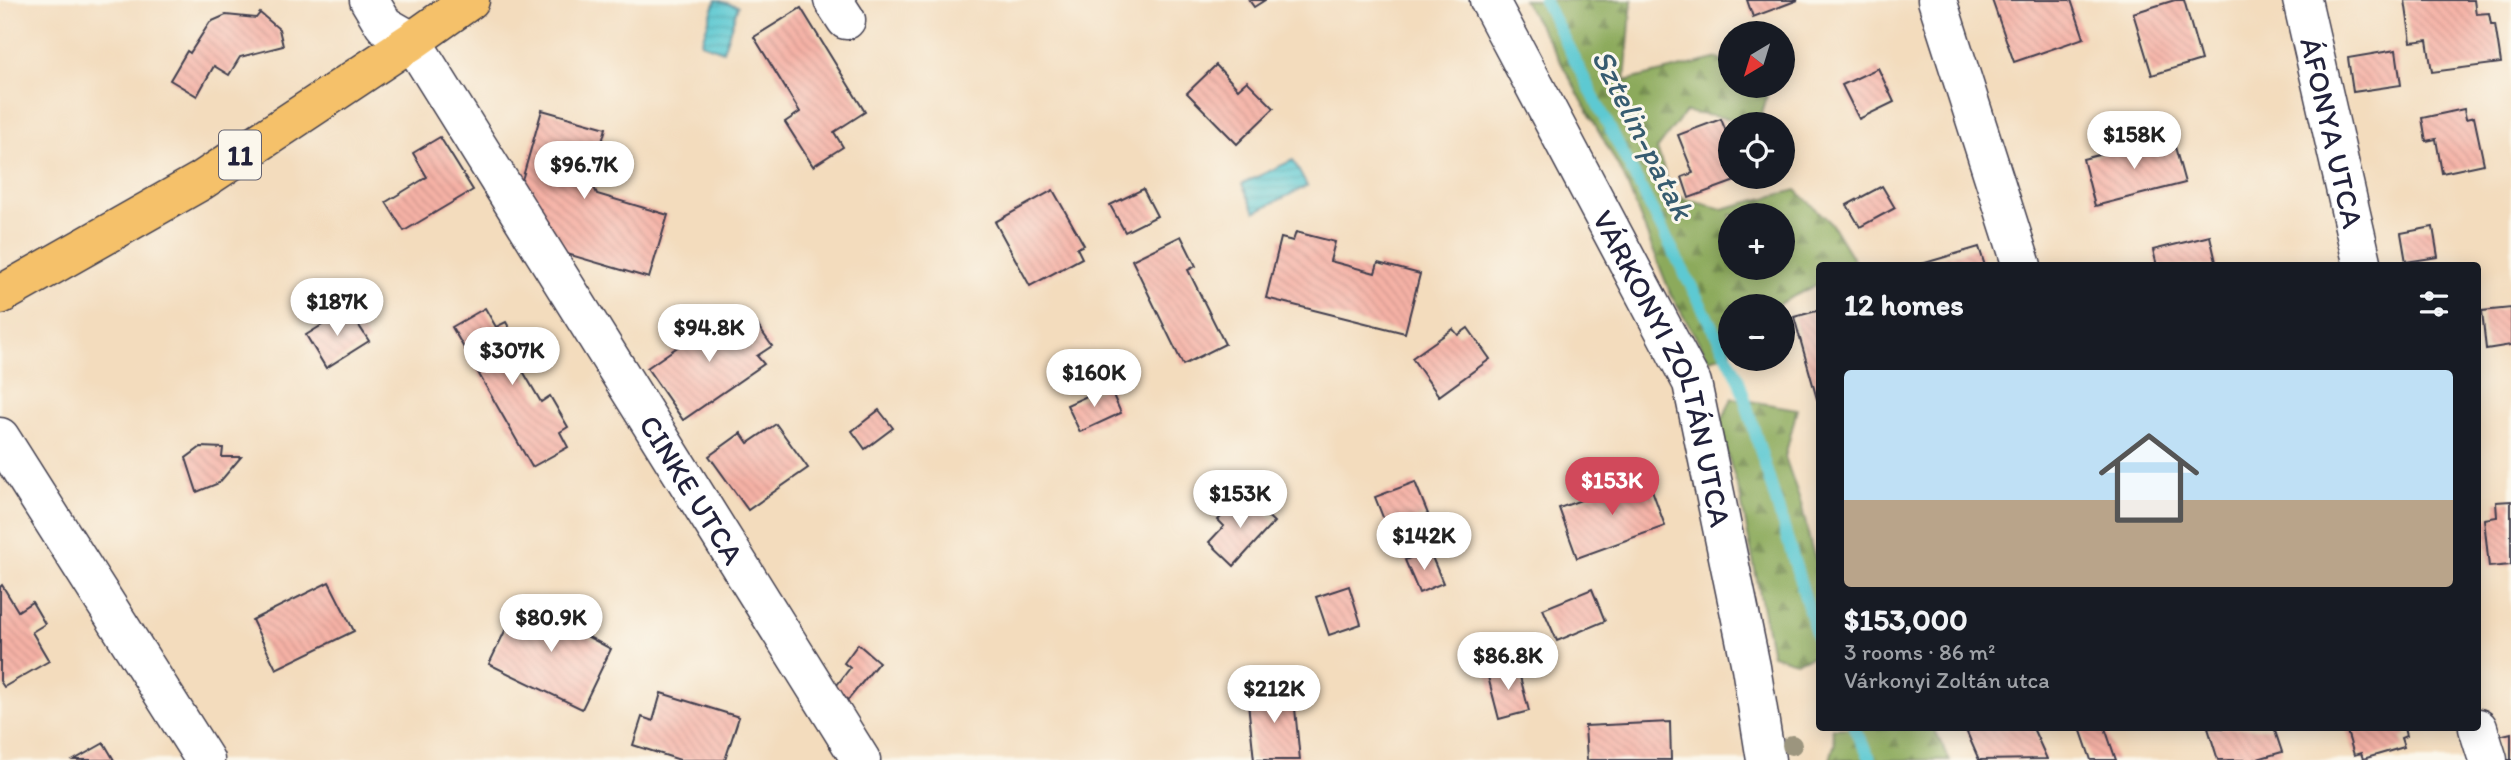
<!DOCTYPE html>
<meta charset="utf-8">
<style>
:root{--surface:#171b24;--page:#242831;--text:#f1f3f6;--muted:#9ea1a6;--accent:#d1495b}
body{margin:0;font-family:Itim,sans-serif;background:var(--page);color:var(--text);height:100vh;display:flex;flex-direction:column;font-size:26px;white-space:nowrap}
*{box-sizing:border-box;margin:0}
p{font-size:23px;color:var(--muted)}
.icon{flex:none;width:38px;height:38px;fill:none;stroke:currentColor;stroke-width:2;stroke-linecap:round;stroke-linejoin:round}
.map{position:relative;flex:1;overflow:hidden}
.panel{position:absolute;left:1816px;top:262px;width:665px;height:469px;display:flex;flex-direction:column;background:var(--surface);border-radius:7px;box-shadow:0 4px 18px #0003}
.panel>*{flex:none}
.needle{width:46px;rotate:218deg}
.controls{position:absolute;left:1718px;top:21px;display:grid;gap:14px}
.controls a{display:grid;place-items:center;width:77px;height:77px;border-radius:50%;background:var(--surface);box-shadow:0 4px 18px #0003;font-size:35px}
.price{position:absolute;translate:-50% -60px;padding:0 16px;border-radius:24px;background:#fff;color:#222;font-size:23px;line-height:46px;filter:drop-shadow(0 2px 4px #0008)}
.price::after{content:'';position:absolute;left:50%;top:42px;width:21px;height:16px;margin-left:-10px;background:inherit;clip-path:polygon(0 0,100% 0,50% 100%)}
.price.selected{background:var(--accent);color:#fff}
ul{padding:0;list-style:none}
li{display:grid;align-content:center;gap:14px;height:371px;padding:0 28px}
li span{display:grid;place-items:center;height:217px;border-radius:7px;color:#555}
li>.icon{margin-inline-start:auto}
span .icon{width:126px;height:126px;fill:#fffc;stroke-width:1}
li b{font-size:30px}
h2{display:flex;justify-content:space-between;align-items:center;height:84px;padding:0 28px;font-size:30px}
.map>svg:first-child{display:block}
</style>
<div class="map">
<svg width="2511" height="760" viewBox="0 0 2511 760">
<defs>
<pattern id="forest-firs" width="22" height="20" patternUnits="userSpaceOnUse" patternTransform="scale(1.75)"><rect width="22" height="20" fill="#8caa5c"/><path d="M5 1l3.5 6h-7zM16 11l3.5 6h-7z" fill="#728a4d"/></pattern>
<pattern id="water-rules" width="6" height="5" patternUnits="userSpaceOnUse" patternTransform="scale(1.75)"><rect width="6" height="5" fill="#5dc9d2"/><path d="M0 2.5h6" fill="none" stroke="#51acb5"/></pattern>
<pattern id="building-back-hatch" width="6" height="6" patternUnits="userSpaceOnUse" patternTransform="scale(1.75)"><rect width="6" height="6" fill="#f5b1a5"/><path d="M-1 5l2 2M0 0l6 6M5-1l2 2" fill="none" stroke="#d2988f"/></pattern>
</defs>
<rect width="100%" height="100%" fill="#fbf7ec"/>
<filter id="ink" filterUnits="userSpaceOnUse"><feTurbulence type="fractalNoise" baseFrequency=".0143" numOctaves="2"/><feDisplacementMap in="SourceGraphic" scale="14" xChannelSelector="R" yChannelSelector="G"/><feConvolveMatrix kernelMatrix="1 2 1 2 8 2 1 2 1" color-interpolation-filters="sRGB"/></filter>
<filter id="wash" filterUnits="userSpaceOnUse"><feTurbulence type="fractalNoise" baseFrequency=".00686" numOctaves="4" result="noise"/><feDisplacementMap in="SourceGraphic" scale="28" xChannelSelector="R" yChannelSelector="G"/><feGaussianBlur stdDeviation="1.57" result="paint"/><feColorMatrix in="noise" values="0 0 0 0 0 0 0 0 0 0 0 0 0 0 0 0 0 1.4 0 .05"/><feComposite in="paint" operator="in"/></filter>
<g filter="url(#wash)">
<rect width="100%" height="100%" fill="#f3dcbd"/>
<g fill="url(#forest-firs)" stroke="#57664c" stroke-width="2" fill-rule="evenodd">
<path d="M1523 0H1632L1625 81 1719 58 1731 67V86H1754L1767 96 1759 123 1685 112 1657 149 1672 195 1722 209 1796 190 1831 223 1856 264 1820 266V283L1775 306H1731V353L1709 359 1671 295 1624 177 1552 46ZM1731 215H1783V268H1731Z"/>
<polygon points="1732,398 1797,409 1785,457 1801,503 1811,546 1820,571 1820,654 1796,662 1772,655 1740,495 1719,427"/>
<polygon points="1832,728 1933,728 1950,760 1830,760 1835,742"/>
</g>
<g fill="url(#water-rules)" stroke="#407686" stroke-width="2">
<polygon points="716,0 738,6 723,51 701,43"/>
<polygon points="1293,160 1307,186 1255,212 1242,184"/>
</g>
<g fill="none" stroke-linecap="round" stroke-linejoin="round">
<g stroke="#5dc9d2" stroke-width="12">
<polyline points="1544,0 1738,377 1820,646"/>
<polyline points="1854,728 1871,760"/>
</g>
</g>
<g id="blocks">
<g fill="url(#building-back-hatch)">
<polygon points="1249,0 1265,0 1254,7"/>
<polygon points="1747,0 1798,0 1753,17"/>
<polygon points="1992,0 2071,0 2084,38 2014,62"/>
<polygon points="2175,0 2184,0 2201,60 2152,75 2133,13"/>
<polygon points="2405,0 2474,0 2476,14 2489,13 2491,24 2495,24 2501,63 2432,72 2427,40 2411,42"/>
<polygon points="801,8 865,112 834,132 843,147 813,166 785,122 800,112 754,37"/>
<polygon points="260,13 279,29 283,46 240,57 229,75 214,66 197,96 170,80 187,51 190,53 210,22 226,15 256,18"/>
<polygon points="2396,50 2401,85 2353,92 2348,58"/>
<polygon points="1216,65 1238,89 1247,81 1274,108 1237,144 1187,93"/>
<polygon points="1878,68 1894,102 1859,119 1842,85"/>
<polygon points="2464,109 2466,119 2474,117 2484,164 2442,173 2436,139 2426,141 2422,118"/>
<polygon points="542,110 606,128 591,181 597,194 668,215 649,278 550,249 518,194"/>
<polygon points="1721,119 1731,144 1731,177 1746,177 1689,198 1682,177 1693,173 1678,135"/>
<polygon points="2172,136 2185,183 2095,206 2083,159"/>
<polygon points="440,137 473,190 404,231 386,202 427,177 413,153"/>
<polygon points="1882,186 1895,208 1860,227 1847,205"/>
<polygon points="1143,189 1157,216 1125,232 1110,205"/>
<polygon points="1053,190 1084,245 1077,248 1082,258 1030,286 995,222"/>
<polygon points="2433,227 2438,257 2406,262 2401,233"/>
<polygon points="1296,232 1335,242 1330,261 1375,273 1378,263 1420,274 1405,333 1266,298 1281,238 1293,241"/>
<polygon points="1181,236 1196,266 1188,270 1225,344 1183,365 1132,260"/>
<polygon points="2210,236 2217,266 2157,266 2153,250"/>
<polygon points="1979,247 1985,266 1918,266 1918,265"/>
<polygon points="485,308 496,327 506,322 521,349 513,354 541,402 550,396 568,427 560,432 568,447 532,467 452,327"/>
<polygon points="2511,308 2511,345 2486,349 2482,311"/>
<polygon points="348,309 369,341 326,368 306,335"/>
<polygon points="1820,310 1820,398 1817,399 1794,317"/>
<polygon points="727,313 740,333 755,322 772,346 757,356 764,364 683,420 647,368"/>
<polygon points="1468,328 1490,359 1439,396 1412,358 1453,329 1458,335"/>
<polygon points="1109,386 1121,413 1080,432 1067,405"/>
<polygon points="879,410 893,428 865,449 852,431"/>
<polygon points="776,424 808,468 748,510 709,456 741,433 748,443"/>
<polygon points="201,447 223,448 222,457 241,457 219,483 197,492 186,458"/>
<polygon points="1647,476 1665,526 1577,558 1559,508"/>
<polygon points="1415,482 1428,514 1388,530 1375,497"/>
<polygon points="1249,499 1274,522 1234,566 1209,542 1224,526 1218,520 1237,500 1243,506"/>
<polygon points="2511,501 2511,565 2489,567 2484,519 2497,517 2496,502"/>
<polygon points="1429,550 1443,583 1419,593 1405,560"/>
<polygon points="329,582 354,631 276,669 252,620"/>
<polygon points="2,585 18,611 32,602 45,624 32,632 49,661 4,687 0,681 0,587"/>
<polygon points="1349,586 1361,624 1329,635 1316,597"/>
<polygon points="1592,589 1605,621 1557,641 1543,609"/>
<polygon points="519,602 542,614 546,605 585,625 581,633 611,649 582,709 489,664"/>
<polygon points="858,644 879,662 848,700 834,689 850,668 844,663"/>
<polygon points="1517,665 1529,711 1499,719 1487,673"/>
<polygon points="1293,688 1300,760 1254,760 1247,693"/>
<polygon points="661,693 739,717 725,760 680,760 633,745 642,717 653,721"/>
<polygon points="1670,722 1671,760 1587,760 1585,726"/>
<polygon points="1965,728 2033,728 2047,759 1979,760"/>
<polygon points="2080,728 2105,728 2116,760 2091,760"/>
<polygon points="2208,728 2274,728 2282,752 2254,760 2218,760"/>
<polygon points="2346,728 2404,728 2406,736 2401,738 2404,747 2363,759 2361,753 2354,755"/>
<polygon points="2511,733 2511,760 2504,760 2499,736"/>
<polygon points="104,743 114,760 74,760"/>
</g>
</g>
</g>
<g filter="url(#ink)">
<use href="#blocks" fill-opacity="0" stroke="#413e4e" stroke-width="2"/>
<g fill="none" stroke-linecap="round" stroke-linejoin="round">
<defs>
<g id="minor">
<path id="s1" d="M369 0 384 25 412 41 861 760"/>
<polyline points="833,0 846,20"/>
<path id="s2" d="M1489 0 1692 383 1751 667 1766 760"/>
<polyline points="1937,0 2022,266"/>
<path id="s3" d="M2302 0 2363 266"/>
<polyline points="0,437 205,760"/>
<polyline points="2478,728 2488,760"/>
</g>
<polyline id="major" points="0,295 201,181 412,41 470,0"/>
</defs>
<use href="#minor" stroke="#413e4e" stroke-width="41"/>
<use href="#major" stroke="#413e4e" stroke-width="41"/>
<use href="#minor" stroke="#fff" stroke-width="38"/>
<use href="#major" stroke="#f5c16b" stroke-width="38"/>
</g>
<circle fill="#9c957e" cx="1792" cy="745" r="10"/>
</g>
<g text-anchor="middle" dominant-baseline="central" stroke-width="6" stroke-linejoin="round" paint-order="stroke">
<rect fill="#fbf7ec" stroke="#636270" stroke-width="2" x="219" y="130.5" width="42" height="49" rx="5"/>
<g font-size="28" font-weight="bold" fill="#22223b">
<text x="240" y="155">11</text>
</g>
<g font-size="30" fill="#22223b" stroke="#fbf7ec">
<text stroke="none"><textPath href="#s3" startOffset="136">ÁFONYA UTCA</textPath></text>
<text stroke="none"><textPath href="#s2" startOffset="410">VÁRKONYI ZOLTÁN UTCA</textPath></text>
<text stroke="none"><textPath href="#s1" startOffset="590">CINKE UTCA</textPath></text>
</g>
<g font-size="32" font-style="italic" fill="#375c70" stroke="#fbf7ec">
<text transform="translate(1643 134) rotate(63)">Sztelin-patak</text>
</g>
</g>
</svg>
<div class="controls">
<a><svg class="needle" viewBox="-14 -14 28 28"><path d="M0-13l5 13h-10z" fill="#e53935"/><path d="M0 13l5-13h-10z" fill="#9ea1a6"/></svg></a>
<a><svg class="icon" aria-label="locate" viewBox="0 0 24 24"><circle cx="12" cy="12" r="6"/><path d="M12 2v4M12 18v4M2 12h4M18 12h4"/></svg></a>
<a>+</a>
<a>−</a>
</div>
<b class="price" style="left:2134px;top:171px">$158K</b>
<b class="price" style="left:584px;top:201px">$96.7K</b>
<b class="price" style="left:337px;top:338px">$187K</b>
<b class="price" style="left:709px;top:364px">$94.8K</b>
<b class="price" style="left:512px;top:387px">$307K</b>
<b class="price" style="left:1094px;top:409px">$160K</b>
<b class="price selected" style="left:1612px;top:517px">$153K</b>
<b class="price" style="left:1240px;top:530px">$153K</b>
<b class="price" style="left:1424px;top:572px">$142K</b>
<b class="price" style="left:551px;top:654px">$80.9K</b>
<b class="price" style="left:1508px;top:692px">$86.8K</b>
<b class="price" style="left:1274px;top:725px">$212K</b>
<section class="panel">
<h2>12 homes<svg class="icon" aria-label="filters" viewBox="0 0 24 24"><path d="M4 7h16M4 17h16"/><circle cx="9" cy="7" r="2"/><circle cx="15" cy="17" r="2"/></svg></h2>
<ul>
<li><span style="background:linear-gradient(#bfe0f5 60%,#b9a48a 0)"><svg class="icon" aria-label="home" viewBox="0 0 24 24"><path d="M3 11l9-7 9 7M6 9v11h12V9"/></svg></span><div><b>$153,000</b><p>3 rooms · 86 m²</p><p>Várkonyi Zoltán utca</p></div></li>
</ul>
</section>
</div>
